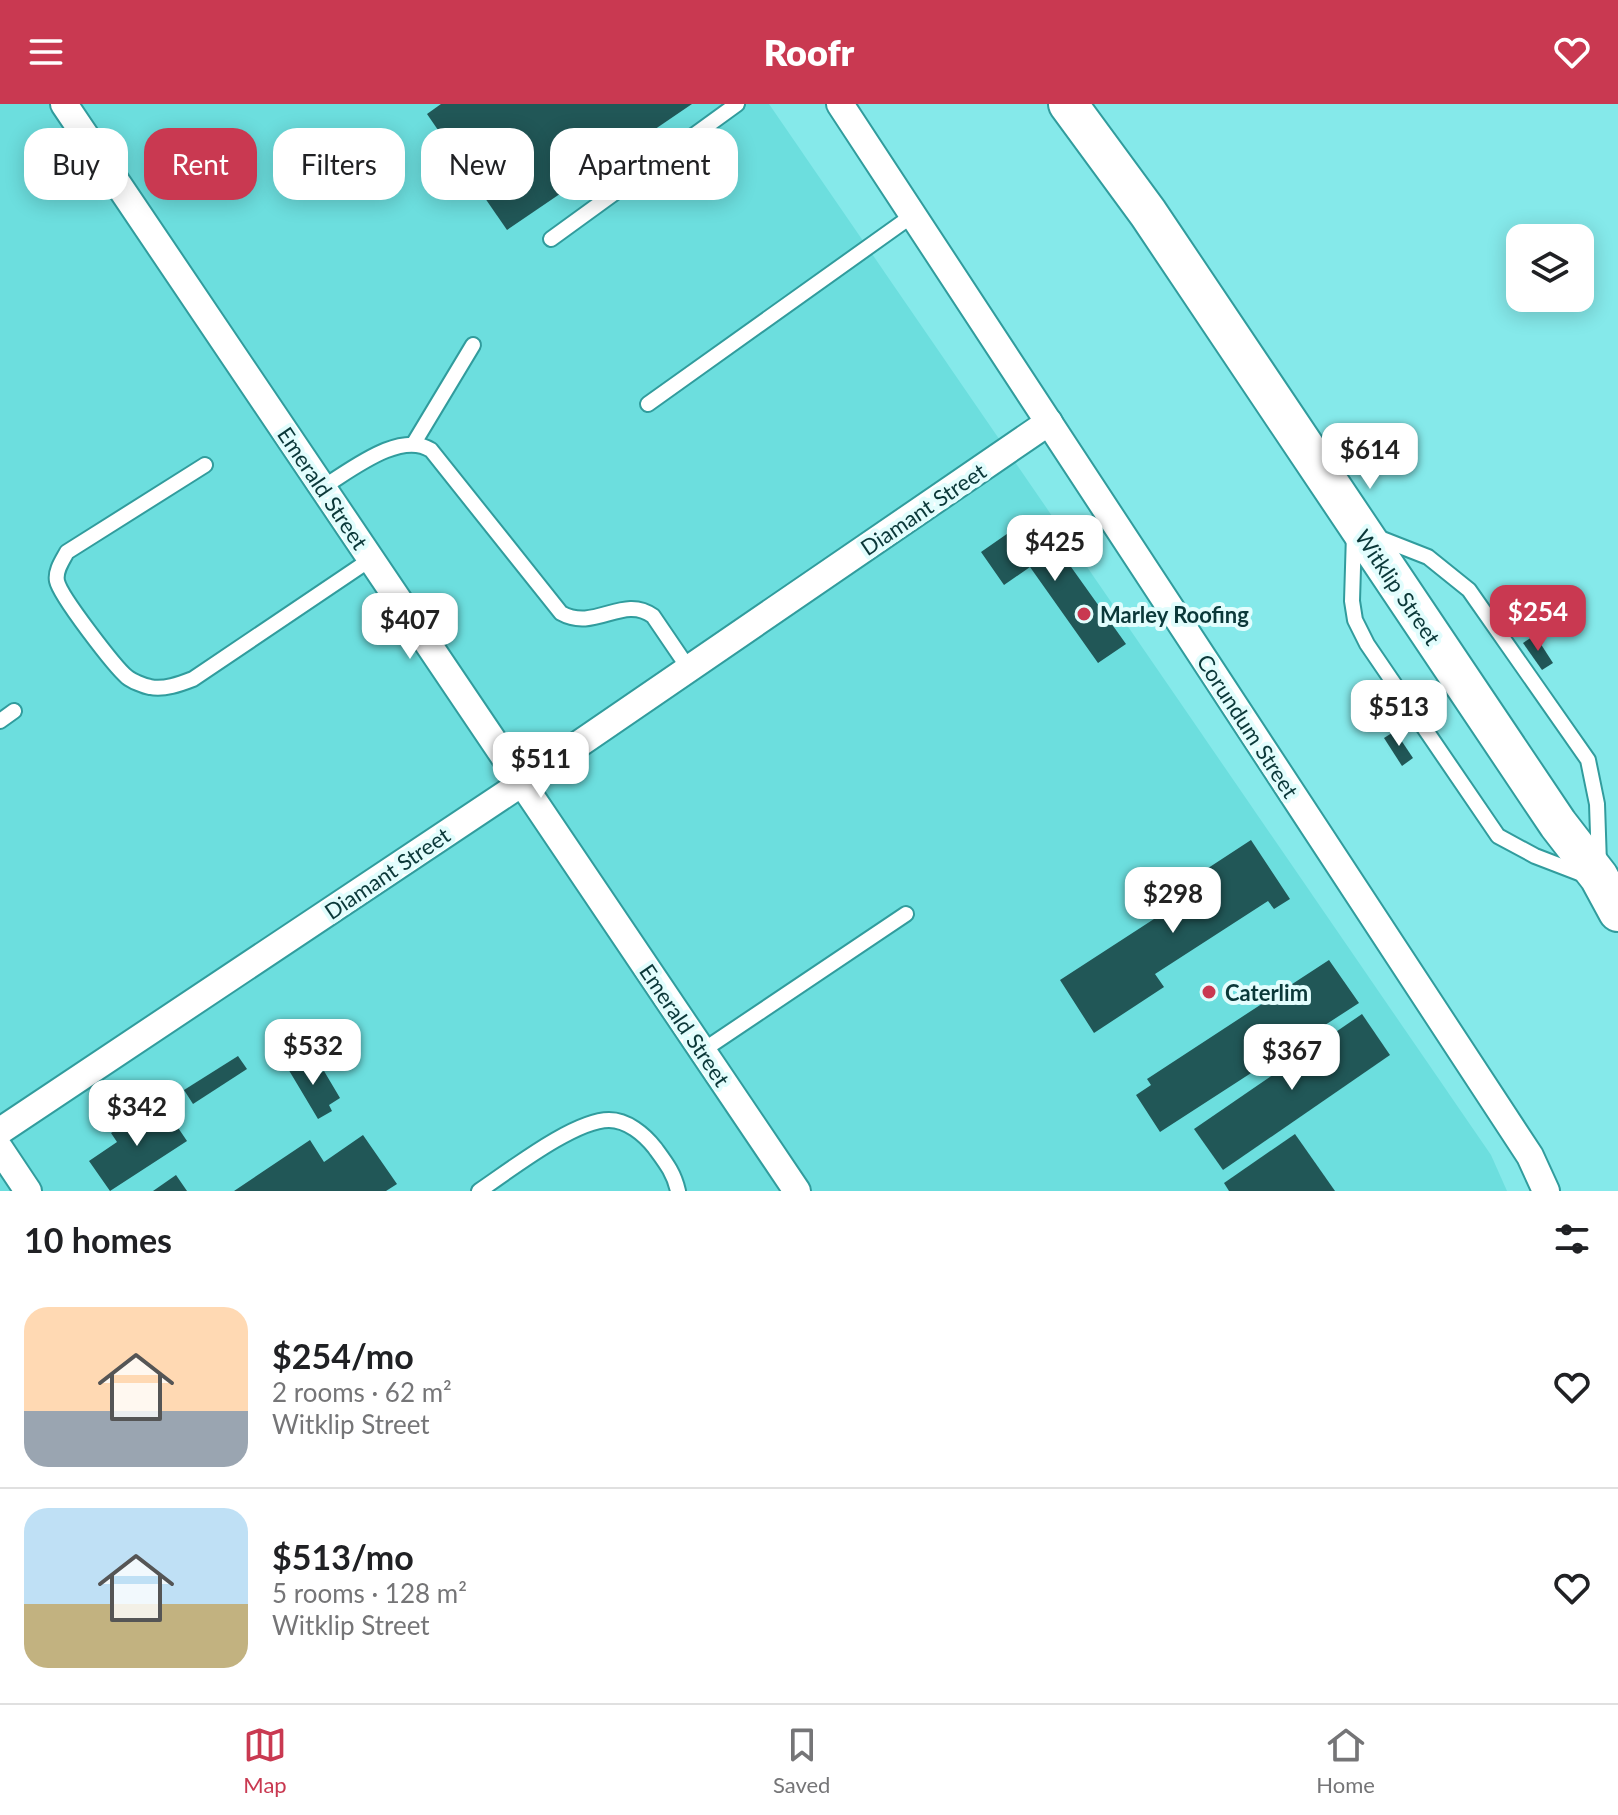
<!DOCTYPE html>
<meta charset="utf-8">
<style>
:root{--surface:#fff;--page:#f2f2f2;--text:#202124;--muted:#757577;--line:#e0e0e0;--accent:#c93951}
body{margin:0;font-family:Lato,sans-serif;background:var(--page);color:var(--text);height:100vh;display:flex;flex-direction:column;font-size:30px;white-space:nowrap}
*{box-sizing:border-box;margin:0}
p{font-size:26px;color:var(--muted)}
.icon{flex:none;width:44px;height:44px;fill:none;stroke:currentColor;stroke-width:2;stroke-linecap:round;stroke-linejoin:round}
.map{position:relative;height:1087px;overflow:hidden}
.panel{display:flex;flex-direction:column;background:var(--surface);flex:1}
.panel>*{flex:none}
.banner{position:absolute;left:24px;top:24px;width:800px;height:72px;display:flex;gap:16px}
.buttons{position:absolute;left:1506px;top:120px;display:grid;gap:16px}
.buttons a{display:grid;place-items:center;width:88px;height:88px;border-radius:16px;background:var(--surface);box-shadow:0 4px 20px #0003;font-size:40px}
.price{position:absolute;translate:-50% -68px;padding:0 18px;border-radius:16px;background:#fff;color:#222;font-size:26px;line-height:52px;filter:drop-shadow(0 2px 4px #0008)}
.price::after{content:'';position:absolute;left:50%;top:48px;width:24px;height:18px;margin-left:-12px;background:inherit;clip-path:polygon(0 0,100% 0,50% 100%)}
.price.active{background:var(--accent);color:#fff}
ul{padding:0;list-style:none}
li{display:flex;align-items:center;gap:24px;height:200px;padding:0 24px}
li+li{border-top:2px solid var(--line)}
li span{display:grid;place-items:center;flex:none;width:224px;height:160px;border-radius:24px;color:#555}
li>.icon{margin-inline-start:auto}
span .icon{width:96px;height:96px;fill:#fffc;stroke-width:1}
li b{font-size:34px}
h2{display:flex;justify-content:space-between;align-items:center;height:96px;padding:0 24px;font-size:34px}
.tag{padding:0 28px;border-radius:24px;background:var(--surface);box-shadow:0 4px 20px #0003;font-size:28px;line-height:72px}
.tag.active{background:var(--accent);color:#fff}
header{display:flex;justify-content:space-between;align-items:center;height:104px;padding:0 24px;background:var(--accent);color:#fff;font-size:36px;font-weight:800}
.menu{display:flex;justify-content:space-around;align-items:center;height:112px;border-top:2px solid var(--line);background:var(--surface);font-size:22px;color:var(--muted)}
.menu a{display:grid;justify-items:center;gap:4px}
.menu .active{color:var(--accent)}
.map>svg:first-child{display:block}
</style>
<header><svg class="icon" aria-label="menu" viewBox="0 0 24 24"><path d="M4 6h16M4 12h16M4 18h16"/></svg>Roofr<svg class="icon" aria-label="heart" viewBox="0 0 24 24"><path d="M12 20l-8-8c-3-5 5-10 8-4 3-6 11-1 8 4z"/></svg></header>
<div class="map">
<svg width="1618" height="1087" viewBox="0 0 1618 1087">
<rect width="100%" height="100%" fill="#85e9ea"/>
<polygon fill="#6cdede" points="0,0 769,0 1491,1051 1507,1087 0,1087"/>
<g fill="#215757">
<polygon points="441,0 692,0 507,126 427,10"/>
<polygon points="1034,411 1126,540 1098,559 1030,463 1004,481 981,448"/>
<polygon points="1535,531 1553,559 1542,566 1523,539"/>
<polygon points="1395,627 1413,654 1402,662 1384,634"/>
<polygon points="1251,736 1290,795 1274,805 1268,797 1155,870 1164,883 1094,929 1060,876 1154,815 1147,804"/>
<polygon points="1329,856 1359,899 1160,1028 1136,991 1151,981 1147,975"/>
<polygon points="1362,910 1390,951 1223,1066 1194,1025"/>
<polygon points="298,950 312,974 324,967 340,994 329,1001 332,1007 318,1015 284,958"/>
<polygon points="238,952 247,965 193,1000 184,986"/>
<polygon points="166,1006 187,1037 110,1087 89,1057 117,1038 111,1029 125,1020 131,1029 139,1023 133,1014 145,1007 150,1016"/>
<polygon points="1295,1030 1335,1087 1229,1087 1224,1079"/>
<polygon points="363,1031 397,1080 386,1087 234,1087 310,1036 324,1058"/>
<polygon points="176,1071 187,1087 153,1087"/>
</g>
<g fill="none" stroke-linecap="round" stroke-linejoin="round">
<defs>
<g id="service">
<polyline points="551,135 737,0"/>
<polyline points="648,300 913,111"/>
<polyline points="414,339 473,241"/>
<path d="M205 361 67 448C62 457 55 467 57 477 60 492 115 563 127 573 132 577 144 582 150 583 164 586 180 580 193 575L371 455"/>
<path d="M323 383C350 367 400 326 431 346L561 509C595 528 623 490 653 512L689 565"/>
<polyline points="1354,430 1352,497 1355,516 1367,540 1498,732 1535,752 1587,772"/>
<polyline points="1377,433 1428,453 1469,486 1588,656 1597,700 1599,760"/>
<polyline points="0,617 14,607"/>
<polyline points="702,947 906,810"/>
<path d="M479 1087C509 1067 574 1016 609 1016 627 1016 644 1030 655 1044 666 1059 674 1069 678 1087"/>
</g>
<g id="minor">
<polyline points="64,0 797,1087"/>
<polyline points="840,0 1530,1052 1546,1087"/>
<polyline points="0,1027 522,679 1049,318"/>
<polyline points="0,1045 28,1087"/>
</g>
<polyline id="secondary" points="1068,0 1148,109 1558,720 1599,773 1618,808"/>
</defs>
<use href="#service" stroke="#319c9d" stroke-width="18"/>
<use href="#minor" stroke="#319c9d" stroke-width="30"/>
<use href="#secondary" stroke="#319c9d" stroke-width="42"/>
<use href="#service" stroke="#fff" stroke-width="14"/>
<use href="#minor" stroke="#fff" stroke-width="26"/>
<use href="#secondary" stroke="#fff" stroke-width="38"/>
</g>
<g fill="#c93951" stroke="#e2fdfd" stroke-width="3">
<circle cx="1084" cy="510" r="8"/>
<circle cx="1209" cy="888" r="8"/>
</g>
<g text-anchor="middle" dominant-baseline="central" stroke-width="8" stroke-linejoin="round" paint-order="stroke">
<g font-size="22" fill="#0b3839" stroke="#e2fdfd">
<text transform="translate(323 384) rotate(56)">Emerald Street</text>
<text transform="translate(923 405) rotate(-34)">Diamant Street</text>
<text transform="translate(1398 483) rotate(56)">Witklip Street</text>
<text transform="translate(1248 622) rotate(57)">Corundum Street</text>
<text transform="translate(387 769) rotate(-34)">Diamant Street</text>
<text transform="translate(685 921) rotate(56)">Emerald Street</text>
</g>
<g font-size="22" font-weight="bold" fill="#0b3839" stroke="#e2fdfd" text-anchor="start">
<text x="1100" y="510">Marley Roofing</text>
<text x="1225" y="888">Caterlim</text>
</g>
</g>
</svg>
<div class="buttons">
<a><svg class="icon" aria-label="layers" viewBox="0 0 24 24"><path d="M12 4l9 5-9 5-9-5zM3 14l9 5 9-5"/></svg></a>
</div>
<b class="price" style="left:1370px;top:387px">$614</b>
<b class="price" style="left:1055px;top:479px">$425</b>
<b class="price active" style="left:1538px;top:549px">$254</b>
<b class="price" style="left:410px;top:557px">$407</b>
<b class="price" style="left:1399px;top:644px">$513</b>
<b class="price" style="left:541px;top:696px">$511</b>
<b class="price" style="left:1173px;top:831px">$298</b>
<b class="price" style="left:313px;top:983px">$532</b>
<b class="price" style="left:1292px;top:988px">$367</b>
<b class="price" style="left:137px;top:1044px">$342</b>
<div class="banner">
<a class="tag">Buy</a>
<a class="tag active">Rent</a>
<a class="tag">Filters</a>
<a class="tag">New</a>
<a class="tag">Apartment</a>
</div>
</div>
<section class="panel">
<h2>10 homes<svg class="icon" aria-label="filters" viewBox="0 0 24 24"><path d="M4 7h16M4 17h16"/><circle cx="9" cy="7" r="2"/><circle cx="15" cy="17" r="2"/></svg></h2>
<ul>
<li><span style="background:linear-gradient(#ffd9b3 65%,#9aa5b1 0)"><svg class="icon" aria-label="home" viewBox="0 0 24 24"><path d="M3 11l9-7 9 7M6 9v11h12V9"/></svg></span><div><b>$254/mo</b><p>2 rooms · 62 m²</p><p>Witklip Street</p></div><svg class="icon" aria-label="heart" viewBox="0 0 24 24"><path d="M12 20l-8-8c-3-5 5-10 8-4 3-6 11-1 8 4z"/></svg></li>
<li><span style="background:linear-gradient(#bfe0f5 60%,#c2b280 0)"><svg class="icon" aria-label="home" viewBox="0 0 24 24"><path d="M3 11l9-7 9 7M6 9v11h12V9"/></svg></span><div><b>$513/mo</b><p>5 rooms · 128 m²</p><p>Witklip Street</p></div><svg class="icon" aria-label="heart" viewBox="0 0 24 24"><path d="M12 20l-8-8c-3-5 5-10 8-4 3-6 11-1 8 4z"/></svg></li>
</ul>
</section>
<nav class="menu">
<a class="active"><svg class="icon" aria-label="map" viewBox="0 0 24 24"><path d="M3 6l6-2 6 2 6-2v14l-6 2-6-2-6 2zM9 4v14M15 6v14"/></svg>Map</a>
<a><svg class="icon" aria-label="saved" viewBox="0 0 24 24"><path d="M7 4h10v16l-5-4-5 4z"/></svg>Saved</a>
<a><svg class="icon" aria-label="home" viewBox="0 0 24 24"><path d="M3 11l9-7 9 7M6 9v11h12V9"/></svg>Home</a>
</nav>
